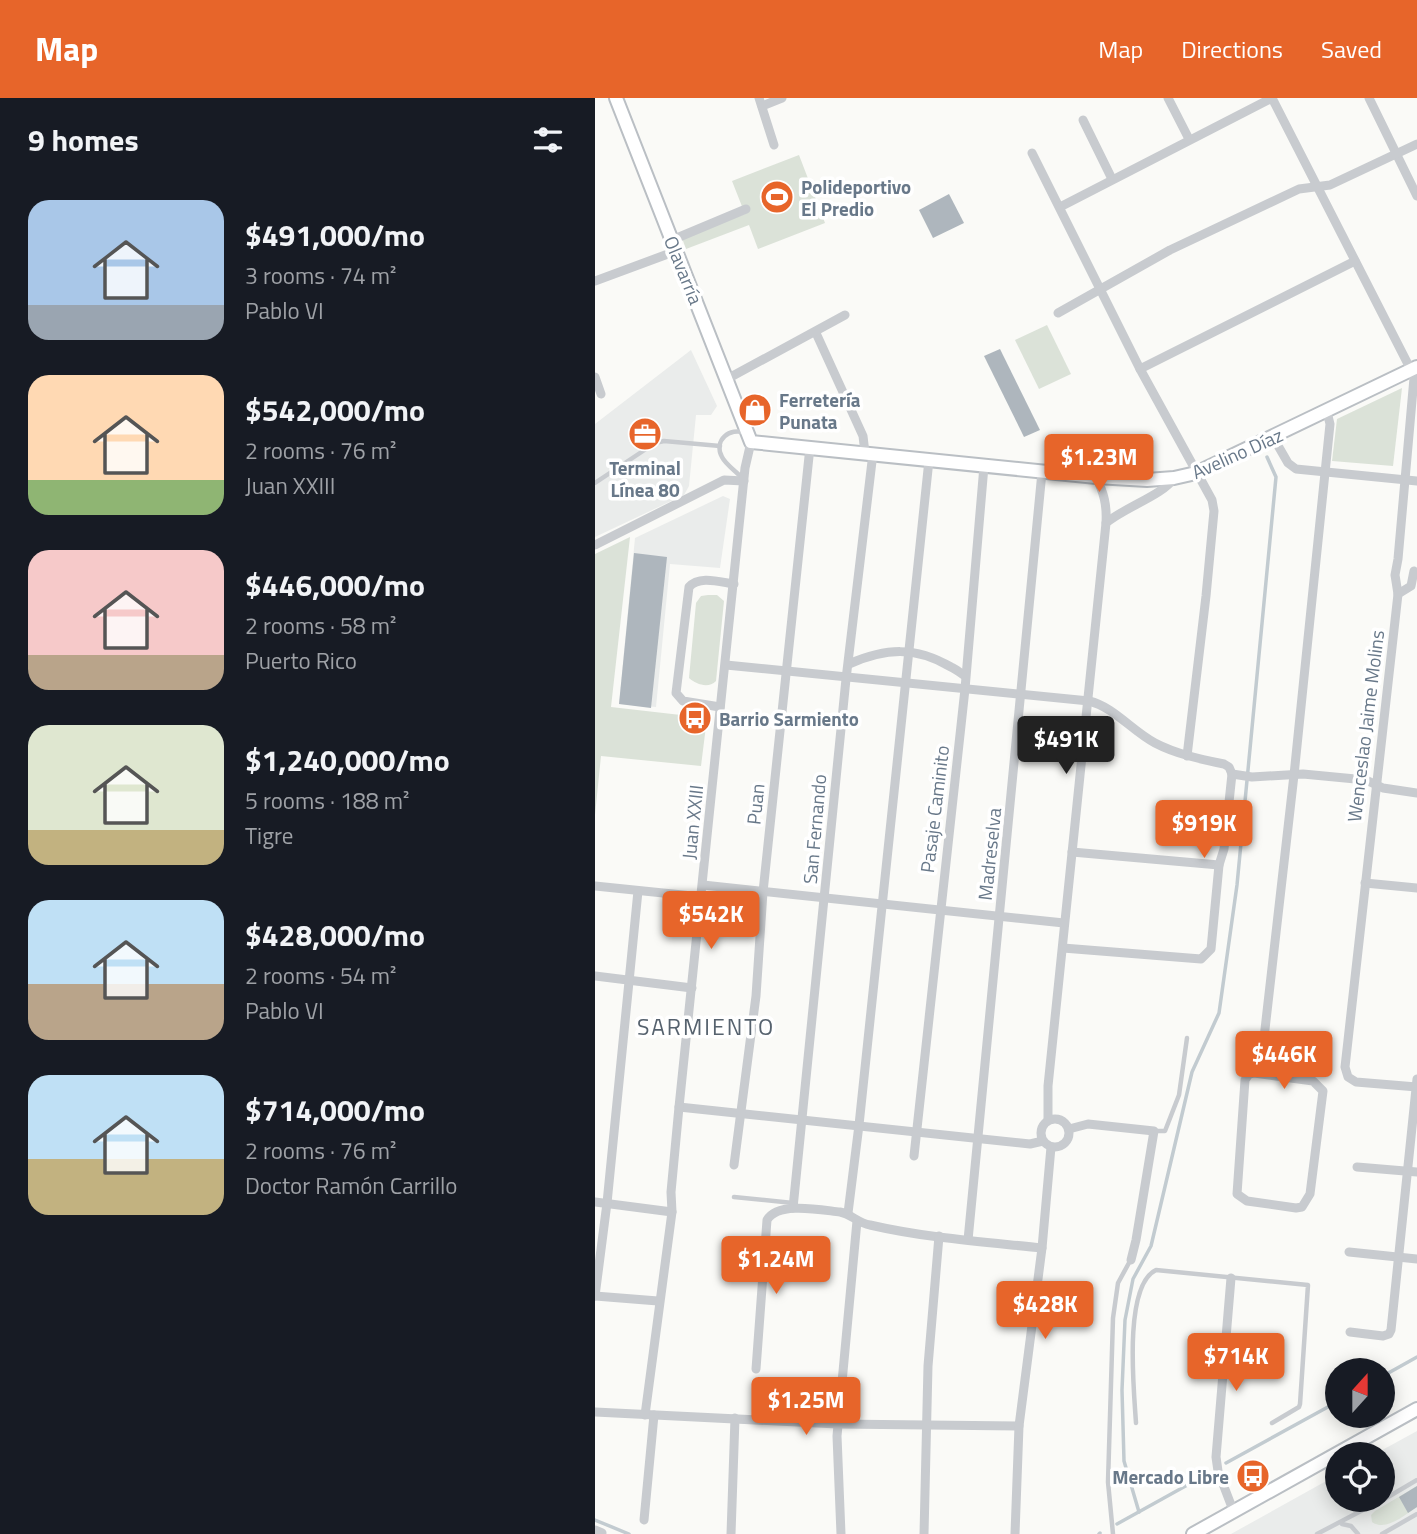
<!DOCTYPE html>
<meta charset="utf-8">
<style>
:root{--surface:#171b24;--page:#20242c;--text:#f1f3f6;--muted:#9ea1a6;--accent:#e7652a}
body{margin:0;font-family:"Titillium Web",sans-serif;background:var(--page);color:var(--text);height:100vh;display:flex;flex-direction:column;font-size:26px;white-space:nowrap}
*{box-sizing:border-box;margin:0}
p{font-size:23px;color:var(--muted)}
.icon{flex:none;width:38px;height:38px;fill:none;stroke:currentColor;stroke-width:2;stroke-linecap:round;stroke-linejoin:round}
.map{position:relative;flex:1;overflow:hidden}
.side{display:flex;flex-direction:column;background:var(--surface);width:595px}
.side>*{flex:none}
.needle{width:46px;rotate:21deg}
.controls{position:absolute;left:730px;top:1260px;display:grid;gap:14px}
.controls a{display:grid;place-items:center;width:70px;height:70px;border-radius:50%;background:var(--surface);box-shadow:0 4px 18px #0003;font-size:35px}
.price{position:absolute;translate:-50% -60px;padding:0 16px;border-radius:7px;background:var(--accent);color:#fff;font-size:23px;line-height:46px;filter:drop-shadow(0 2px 4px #0008)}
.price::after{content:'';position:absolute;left:50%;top:42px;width:21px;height:16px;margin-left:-10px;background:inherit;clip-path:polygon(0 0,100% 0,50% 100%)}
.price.current{background:#222;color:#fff}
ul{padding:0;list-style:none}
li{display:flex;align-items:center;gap:21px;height:175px;padding:0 28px}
li span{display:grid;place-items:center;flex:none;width:196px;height:140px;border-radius:21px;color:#555}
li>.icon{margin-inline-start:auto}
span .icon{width:84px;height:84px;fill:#fffc;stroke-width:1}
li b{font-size:30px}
h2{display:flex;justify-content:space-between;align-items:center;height:84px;padding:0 28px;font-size:30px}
header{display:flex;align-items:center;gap:42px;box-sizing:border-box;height:98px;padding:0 35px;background:var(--accent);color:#fff}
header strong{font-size:33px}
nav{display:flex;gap:38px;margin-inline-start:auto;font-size:24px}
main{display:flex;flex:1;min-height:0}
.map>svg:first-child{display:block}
</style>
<header>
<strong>Map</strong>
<nav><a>Map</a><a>Directions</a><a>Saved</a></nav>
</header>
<main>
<section class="side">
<h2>9 homes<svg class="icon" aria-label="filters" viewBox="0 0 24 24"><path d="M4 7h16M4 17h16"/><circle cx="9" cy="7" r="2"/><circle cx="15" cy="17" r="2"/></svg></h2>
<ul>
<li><span style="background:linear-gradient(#a9c7e8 75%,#9aa5b1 0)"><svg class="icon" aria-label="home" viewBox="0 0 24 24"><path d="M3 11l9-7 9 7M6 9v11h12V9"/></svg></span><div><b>$491,000/mo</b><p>3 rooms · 74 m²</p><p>Pablo VI</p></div></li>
<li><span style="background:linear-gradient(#ffd9b3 75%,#8fb573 0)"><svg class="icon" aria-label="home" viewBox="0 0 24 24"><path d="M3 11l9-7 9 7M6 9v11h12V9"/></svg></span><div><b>$542,000/mo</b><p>2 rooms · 76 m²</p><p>Juan XXIII</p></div></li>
<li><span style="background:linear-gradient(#f6c9c9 75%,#b9a48a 0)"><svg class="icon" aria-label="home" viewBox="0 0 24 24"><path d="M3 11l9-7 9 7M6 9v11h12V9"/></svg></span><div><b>$446,000/mo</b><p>2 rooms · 58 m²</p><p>Puerto Rico</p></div></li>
<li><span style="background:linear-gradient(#dfe7d0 75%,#c2b280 0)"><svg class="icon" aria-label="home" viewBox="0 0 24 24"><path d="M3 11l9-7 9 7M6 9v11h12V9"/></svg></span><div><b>$1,240,000/mo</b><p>5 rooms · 188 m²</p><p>Tigre</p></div></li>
<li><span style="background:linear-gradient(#bfe0f5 60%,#b9a48a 0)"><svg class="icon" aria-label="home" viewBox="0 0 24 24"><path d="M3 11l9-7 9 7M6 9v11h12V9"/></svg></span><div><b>$428,000/mo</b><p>2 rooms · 54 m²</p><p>Pablo VI</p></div></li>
<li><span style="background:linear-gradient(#bfe0f5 60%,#c2b280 0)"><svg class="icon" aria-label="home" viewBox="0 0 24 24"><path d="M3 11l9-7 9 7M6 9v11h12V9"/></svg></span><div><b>$714,000/mo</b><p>2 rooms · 76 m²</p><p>Doctor Ramón Carrillo</p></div></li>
</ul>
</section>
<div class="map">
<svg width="822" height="1436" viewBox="0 0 822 1436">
<rect width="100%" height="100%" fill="#fafaf7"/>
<g fill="#eaeceb">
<polygon points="96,252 122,308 116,317 101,317 94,388 89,397 0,439 0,326"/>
<polygon points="128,398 135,401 125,470 75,466 61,609 24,606 40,440"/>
<polygon points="822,1333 822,1436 636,1436 742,1377 742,1402 788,1402 788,1356 780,1356"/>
</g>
<g fill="#dbe2d8">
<polygon points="204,57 230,125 163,151 154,127 91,151 87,140 150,116 137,83"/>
<polygon points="452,227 476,276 444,291 420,242"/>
<polygon points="807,290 798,368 737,363 742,321"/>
<polygon points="35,439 16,609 112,620 106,668 6,658 0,717 0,456"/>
<path d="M113 497H122L129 503 121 583C113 591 101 586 94 580L101 505 106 498Z"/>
<path d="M822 1388V1409C809 1417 791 1434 777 1424L776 1417 780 1413Z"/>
</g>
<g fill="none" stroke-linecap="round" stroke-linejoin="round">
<g stroke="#c2cbd0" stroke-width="3.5">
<polyline points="788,1278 822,1259"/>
<polyline points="631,1365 742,1304"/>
<polyline points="544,1414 529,1363 527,1292 530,1222 538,1181 556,1148 597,974 624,915 642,787 681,379 672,359"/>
<polyline points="0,1422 34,1436"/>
<polyline points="522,1426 614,1375"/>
<polyline points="504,1436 505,1435"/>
</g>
</g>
<g fill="#aeb6bd">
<polygon points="354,96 369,125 338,140 324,112"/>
<polygon points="405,251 445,332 429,339 389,258"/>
<polygon points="39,455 72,459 56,610 24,606"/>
<polygon points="822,1388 822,1409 813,1415 804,1399"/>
</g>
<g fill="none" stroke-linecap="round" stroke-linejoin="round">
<defs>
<g id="secondary">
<polyline points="21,0 156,344 501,379 552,382 579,380 601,375 822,269"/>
<polyline points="598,1436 822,1311"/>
</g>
</defs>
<use href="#secondary" stroke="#babfc4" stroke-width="16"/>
<g stroke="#c8cbcf" stroke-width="4.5">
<path d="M147 380C141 373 131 367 127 359 118 342 135 329 150 335"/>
<polyline points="0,385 60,345 69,343 125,348"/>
<polyline points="560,1033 570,1033 584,997 592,940"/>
<polyline points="139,1099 198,1105"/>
<path d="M541 1325C539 1293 528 1188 561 1172L713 1187 705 1306 704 1309 677 1325"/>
<polyline points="788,1402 822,1382"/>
<polyline points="747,1426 756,1428 763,1436"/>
<polyline points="518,1436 513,1384 518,1220 523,1185 535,1163"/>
<polyline points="722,1436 787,1402"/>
<polyline points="787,1436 822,1416"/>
</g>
<g stroke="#c8cbcf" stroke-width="9">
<polyline points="164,0 179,47"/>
<polyline points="573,0 594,41"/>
<polyline points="774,0 822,98"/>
<polyline points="167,8 187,0"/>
<polyline points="488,22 517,81"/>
<polyline points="437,55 545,271 617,402 619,413 611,498 592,658"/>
<polyline points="465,109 677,0 816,272 819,280 803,461 800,477 803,496 750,969 753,979 761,984 822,989"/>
<polyline points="77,142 151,111"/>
<polyline points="0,183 81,153"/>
<polyline points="463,215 575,152 704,91 735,87 822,46"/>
<polyline points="221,235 268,338 270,355"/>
<polyline points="545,271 760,163"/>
<polyline points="0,279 6,296"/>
<polyline points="132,281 250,217"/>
<polyline points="678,339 693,365 701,371 822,383"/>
<path d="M501 379C509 395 512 407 511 425"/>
<polyline points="0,447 129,382 149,383"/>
<polyline points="803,496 816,488 819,473"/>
<path d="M254 566C291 550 320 548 356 569 361 571 365 575 370 578"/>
<path d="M131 567 494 603C519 609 537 633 560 645 581 656 605 661 629 666L634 669 637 676"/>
<path d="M125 609 88 603 81 595 94 489C104 477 125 484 139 486"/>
<polyline points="637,676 657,679 708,676 771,682 788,690 822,695"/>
<polyline points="477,754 624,767"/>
<polyline points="770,785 822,790"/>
<polyline points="108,787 469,825"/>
<polyline points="0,788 107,799"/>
<polyline points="468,850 606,861 616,851 624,767 629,751 637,676"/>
<polyline points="0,878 97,890"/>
<polygon points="659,975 718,983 728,993 715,1096 707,1109 701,1110 652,1103 642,1096 650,982 654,976"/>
<polyline points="665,975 699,677 735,326 732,314"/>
<polyline points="84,1009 435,1046 448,1043"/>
<circle cx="460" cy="1035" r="14"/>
<path d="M453 1022V988L511 425C530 409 568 397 579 380"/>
<polyline points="474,1031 493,1026 559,1033 541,1142 536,1162"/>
<polyline points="319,1058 370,591 389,368"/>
<polyline points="139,1067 161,898 168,794 215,349"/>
<polyline points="762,1069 822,1074"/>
<polyline points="0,1104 77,1114"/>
<polyline points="198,1110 251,581 278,355"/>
<polyline points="253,1115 264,1027 334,362"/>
<polyline points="373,1142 447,374"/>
<polyline points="754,1154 822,1161"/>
<polyline points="636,1180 621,1359 623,1373 638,1412"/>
<polyline points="0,1198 12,1105 43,793"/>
<polyline points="0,1198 63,1203"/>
<polyline points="755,1234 788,1238 794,1236 796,1232 822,981"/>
<path d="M161 1271 172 1122C183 1103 226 1112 245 1114 256 1116 263 1125 275 1127 331 1140 390 1144 447 1150"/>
<polyline points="0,1314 242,1326 424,1328"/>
<polyline points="50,1317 77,1114 76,1094 84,1009 150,370 156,344"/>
<polyline points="49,1422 59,1317"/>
<polyline points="0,1432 7,1435"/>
<polyline points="136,1436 140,1320"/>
<polyline points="246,1436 242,1338 262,1123"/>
<polyline points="329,1436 333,1268 344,1138"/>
<polyline points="420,1436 424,1328 447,1150 456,1049"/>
</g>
<use href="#secondary" stroke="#fff" stroke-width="12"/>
</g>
<defs>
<symbol id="stadium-disc" viewBox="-11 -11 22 22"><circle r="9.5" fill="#e7652a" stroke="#fff"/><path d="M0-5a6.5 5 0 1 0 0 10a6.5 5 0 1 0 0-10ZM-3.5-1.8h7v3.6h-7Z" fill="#fff"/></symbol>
<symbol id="shop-disc" viewBox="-11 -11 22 22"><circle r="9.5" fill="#e7652a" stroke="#fff"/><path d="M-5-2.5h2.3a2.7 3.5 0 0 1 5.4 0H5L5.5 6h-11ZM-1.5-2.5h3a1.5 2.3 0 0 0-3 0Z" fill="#fff"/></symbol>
<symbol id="office-disc" viewBox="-11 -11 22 22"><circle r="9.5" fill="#e7652a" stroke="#fff"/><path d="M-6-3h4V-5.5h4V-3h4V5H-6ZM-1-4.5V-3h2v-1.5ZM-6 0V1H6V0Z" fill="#fff"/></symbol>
<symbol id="bus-disc" viewBox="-11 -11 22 22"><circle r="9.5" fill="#e7652a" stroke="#fff"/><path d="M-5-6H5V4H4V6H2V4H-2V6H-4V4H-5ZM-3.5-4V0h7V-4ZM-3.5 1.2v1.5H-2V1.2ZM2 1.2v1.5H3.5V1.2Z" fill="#fff"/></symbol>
</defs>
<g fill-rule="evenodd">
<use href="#stadium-disc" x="163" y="80" width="38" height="38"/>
<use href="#shop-disc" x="141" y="293" width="38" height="38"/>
<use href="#office-disc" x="31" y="317" width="38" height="38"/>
<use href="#bus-disc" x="81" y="601" width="38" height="38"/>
<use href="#bus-disc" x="639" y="1359" width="38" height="38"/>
</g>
<g text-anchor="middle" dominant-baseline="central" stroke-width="7" stroke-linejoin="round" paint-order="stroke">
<g font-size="19" font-weight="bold" fill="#687889" stroke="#fff" text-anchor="start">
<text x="206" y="88">Polideportivo<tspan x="206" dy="22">El Predio</tspan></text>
<text x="184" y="301">Ferretería<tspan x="184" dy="22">Punata</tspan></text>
<text x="50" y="369" text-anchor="middle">Terminal<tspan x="50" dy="22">Línea 80</tspan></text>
<text x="124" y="620">Barrio Sarmiento</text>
<text x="634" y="1378" text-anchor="end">Mercado Libre</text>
</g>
<g font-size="19" fill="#687889" stroke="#fff">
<text transform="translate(89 172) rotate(68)">Olavarría</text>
<text transform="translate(642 355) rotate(-24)">Avelino Díaz</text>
<text transform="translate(770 628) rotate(-83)">Wenceslao Jaime Molins</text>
<text transform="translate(160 706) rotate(-84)">Puan</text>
<text transform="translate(339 711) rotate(-83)">Pasaje Caminito</text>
<text transform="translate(97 724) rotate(-84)">Juan XXIII</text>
<text transform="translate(219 731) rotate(-85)">San Fernando</text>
<text transform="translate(394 756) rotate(-84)">Madreselva</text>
</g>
<g font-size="23" letter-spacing="2" fill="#56626e" stroke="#fff">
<text x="111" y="928">SARMIENTO</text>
</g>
</g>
</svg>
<div class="controls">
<a><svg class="needle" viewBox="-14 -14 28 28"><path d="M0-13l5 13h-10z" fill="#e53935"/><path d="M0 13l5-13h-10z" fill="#9ea1a6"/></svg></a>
<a><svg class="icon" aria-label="locate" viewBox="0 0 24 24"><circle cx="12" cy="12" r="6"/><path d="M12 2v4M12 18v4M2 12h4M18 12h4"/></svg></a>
</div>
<b class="price" style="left:504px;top:396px">$1.23M</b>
<b class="price current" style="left:471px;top:678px">$491K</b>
<b class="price" style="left:609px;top:762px">$919K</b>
<b class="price" style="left:116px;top:853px">$542K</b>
<b class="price" style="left:689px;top:993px">$446K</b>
<b class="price" style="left:181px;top:1198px">$1.24M</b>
<b class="price" style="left:450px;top:1243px">$428K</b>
<b class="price" style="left:641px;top:1295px">$714K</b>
<b class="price" style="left:211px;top:1339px">$1.25M</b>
</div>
</main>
